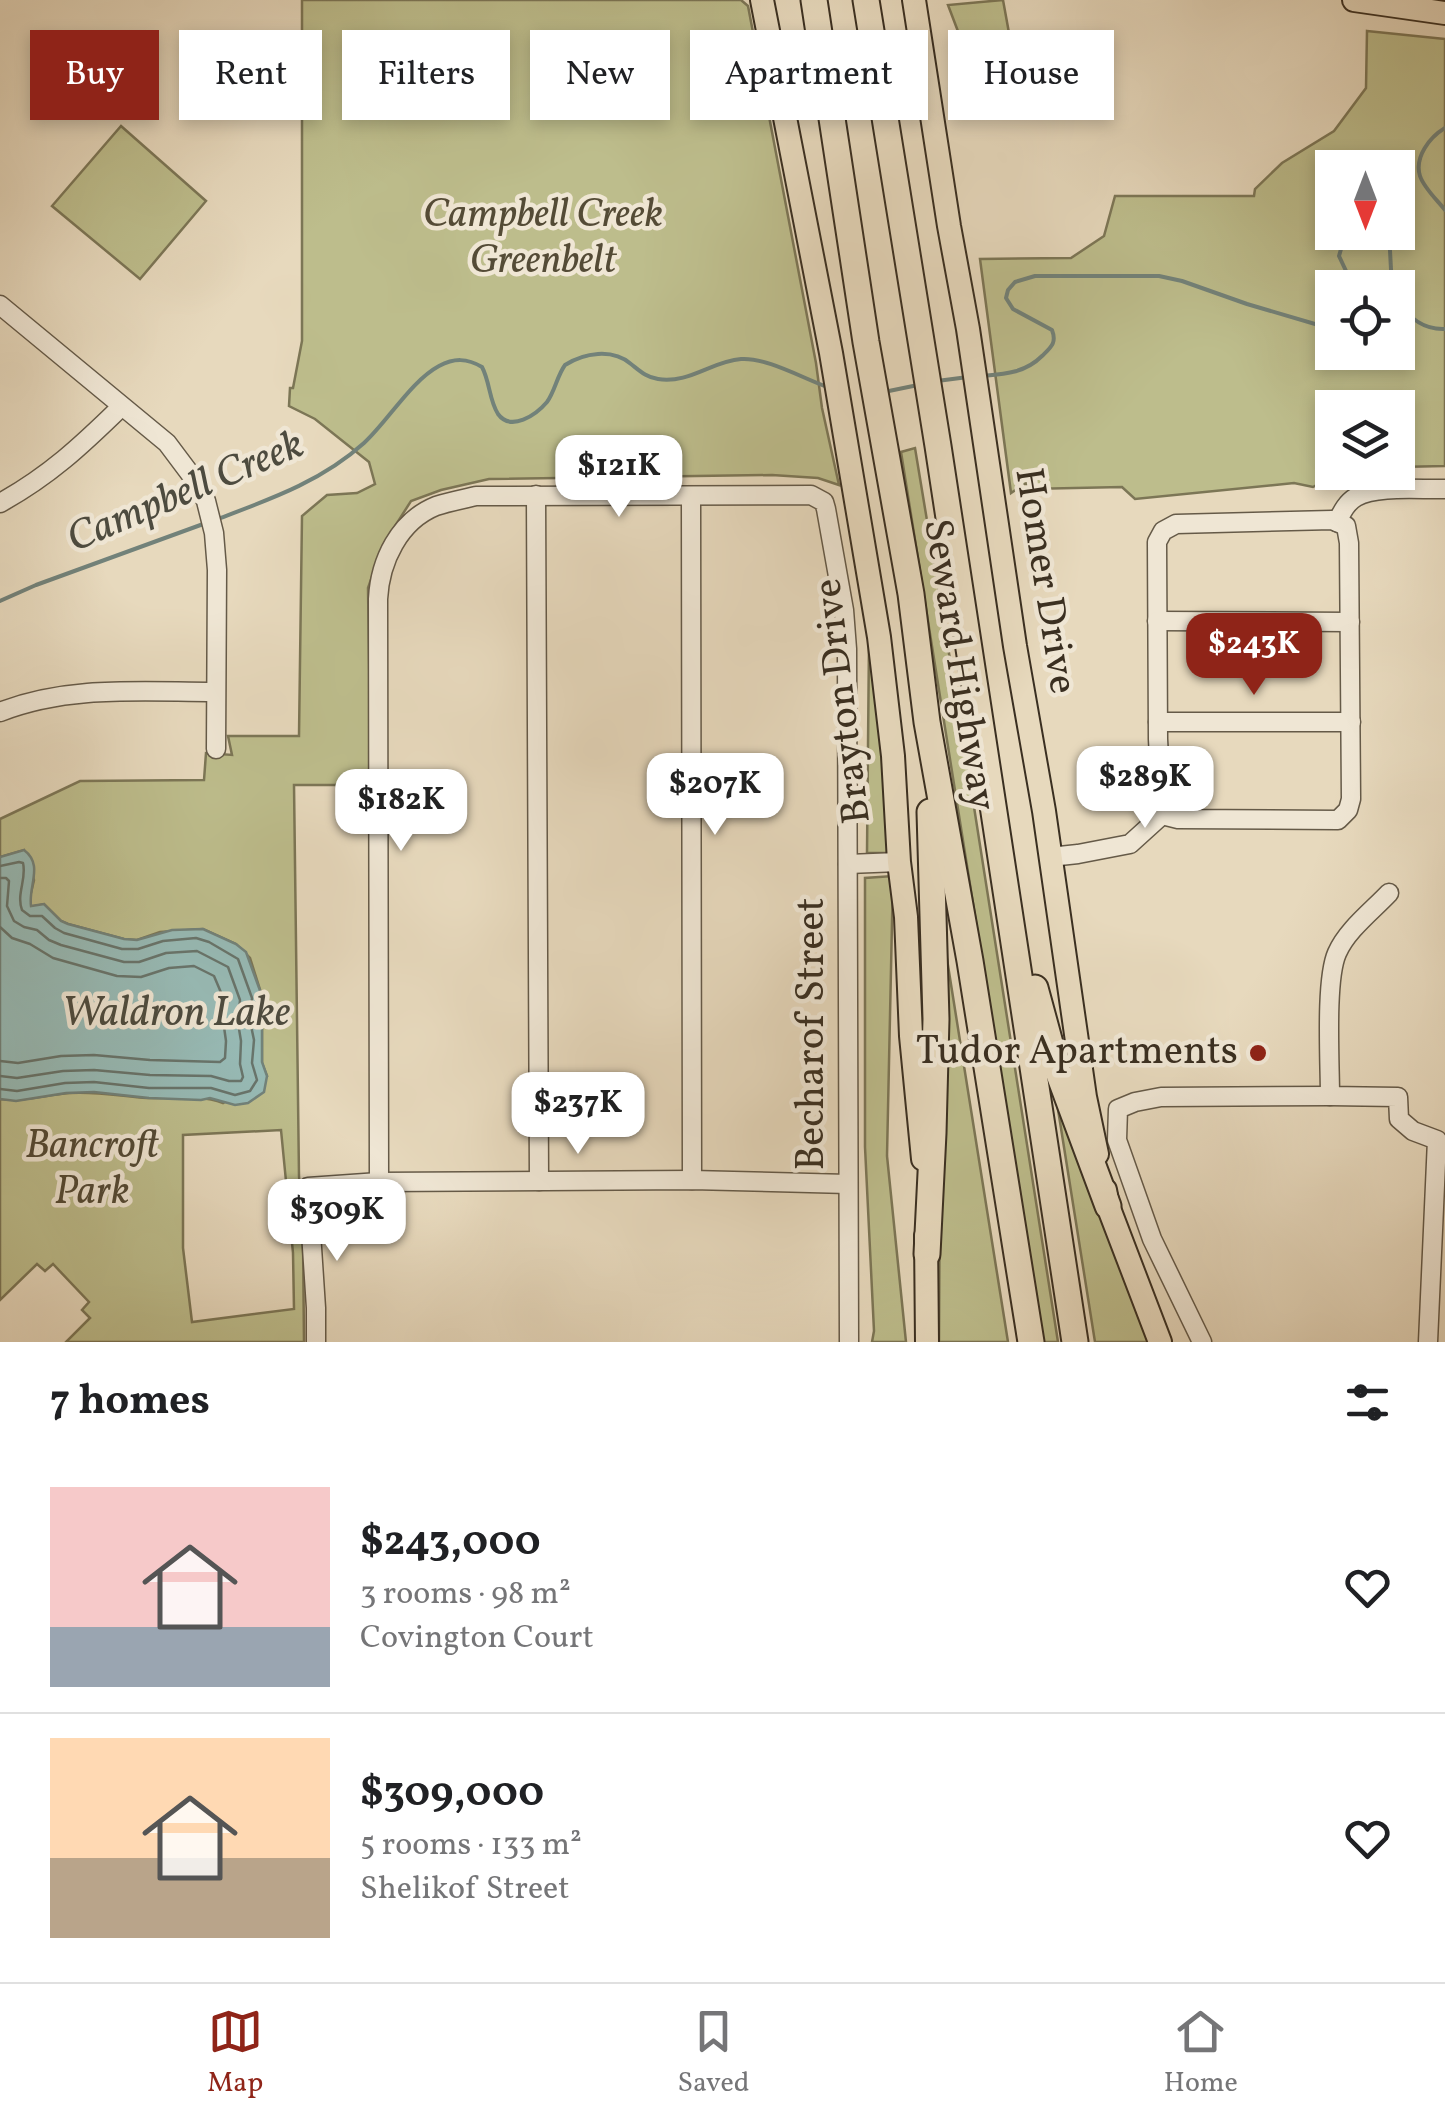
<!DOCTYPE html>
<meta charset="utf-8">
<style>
:root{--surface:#fff;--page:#f2f2f2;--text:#202124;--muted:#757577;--line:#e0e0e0;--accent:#8f2418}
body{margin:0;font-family:Vollkorn,serif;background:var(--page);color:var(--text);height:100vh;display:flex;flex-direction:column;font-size:38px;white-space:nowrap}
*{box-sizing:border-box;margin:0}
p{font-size:32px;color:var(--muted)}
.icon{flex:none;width:55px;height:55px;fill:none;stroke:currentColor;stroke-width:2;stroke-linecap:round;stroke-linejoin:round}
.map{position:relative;height:1342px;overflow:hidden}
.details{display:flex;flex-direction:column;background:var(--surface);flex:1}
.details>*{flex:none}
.top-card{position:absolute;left:30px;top:30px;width:1385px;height:90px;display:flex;gap:20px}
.needle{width:65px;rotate:180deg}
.fabs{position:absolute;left:1315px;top:150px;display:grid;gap:20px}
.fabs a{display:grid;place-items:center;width:100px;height:100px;border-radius:0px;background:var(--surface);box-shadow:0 5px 15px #0003;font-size:50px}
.price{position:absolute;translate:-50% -85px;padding:0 22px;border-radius:20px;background:#fff;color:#222;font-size:32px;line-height:65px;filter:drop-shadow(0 2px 5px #0008)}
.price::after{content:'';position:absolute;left:50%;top:60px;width:30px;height:22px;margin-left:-15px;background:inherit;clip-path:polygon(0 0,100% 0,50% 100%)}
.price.current{background:var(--accent);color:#fff}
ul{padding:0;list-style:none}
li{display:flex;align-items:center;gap:30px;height:250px;padding:0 50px}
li+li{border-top:2px solid var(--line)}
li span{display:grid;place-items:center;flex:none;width:280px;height:200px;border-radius:0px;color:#555}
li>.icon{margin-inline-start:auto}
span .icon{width:120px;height:120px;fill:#fffc;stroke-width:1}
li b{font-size:42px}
h2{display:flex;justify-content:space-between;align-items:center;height:120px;padding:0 50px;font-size:42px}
.chip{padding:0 35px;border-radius:0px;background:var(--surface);box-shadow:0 5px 15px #0003;font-size:35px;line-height:90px}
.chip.current{background:var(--accent);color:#fff}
.dock{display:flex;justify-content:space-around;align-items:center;height:140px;border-top:2px solid var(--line);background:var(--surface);font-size:28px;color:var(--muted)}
.dock a{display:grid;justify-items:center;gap:5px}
.dock .current{color:var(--accent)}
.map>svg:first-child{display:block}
</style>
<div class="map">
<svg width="1445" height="1342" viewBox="0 0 1445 1342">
<rect width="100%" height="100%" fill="#e7d9bd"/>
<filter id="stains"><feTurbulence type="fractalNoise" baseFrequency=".002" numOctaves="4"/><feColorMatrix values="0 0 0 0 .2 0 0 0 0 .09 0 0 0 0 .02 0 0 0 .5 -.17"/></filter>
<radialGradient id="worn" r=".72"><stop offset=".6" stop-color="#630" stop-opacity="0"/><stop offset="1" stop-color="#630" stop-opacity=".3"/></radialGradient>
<g fill="#bdbd8c" stroke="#7c7656" stroke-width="2.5" fill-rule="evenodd">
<path d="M302 0H741L748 6 816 363 822 408 839 485 818 478 772 475 489 479 441 490 411 501 383 545 368 588 371 785H294L299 1176 303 1240 304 1342H66L90 1318 82 1310 89 1302 53 1264 45 1271 37 1264 0 1300V1099C24 1102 45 1095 69 1093 95 1091 121 1096 147 1098 172 1099 200 1094 223 1103L267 1076 262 1063V996L250 958 236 944 203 929 160 932 137 940 124 939 68 924 61 921 44 904 31 907 30 897 34 880 24 850 0 857V819L80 781 204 780 206 753 232 755 228 736H299L302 516 327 495 357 493 375 484 369 462 315 419 289 406 290 388H293L302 341ZM281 1130 293 1253 294 1309 192 1322 183 1248V1135Z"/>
<polygon points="1003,0 1013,55 991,81 978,84 948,5"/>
<path d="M1367 31 1445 39V466L1398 467V408H1332V472L1362 473 1329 478 1313 487 1294 483 1135 499 1122 487 1028 489 1026 483 1011 493 980 259 1071 258 1104 236 1115 196H1254L1255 189 1282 163 1334 131 1366 88ZM1332 168H1398V232H1332ZM1332 288H1398V352H1332Z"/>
<polygon points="121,126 206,201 140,279 52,206"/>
<polygon points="915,448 966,756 1058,1342 1043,1342 901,452"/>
<polygon points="869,641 893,853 867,853"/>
<polygon points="893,876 887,1156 906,1342 872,1342 874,1331 865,1147 865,878"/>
<polygon points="946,953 1008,1342 939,1342 941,954"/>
<polygon points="1053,1078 1150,1342 1095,1342"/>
</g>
<path fill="#97bab5" stroke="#72827a" stroke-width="2.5" d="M24 850C44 865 28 886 31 906L44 904 61 921 68 924 124 939 137 940 172 930 203 929 236 944 246 952 262 996V1062L267 1076 264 1092 248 1103 235 1105 210 1098 201 1100 149 1098 94 1092 66 1093 16 1101 0 1099V857Z"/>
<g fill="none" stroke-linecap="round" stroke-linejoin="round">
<g stroke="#68746b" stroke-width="2.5">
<path d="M0 866 19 862 23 863C27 879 16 894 22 910L30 916H42L55 928 64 933 122 949H138L163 941 196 938 209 942 238 959 252 998 250 1021 254 1040 252 1063 257 1080 250 1091 235 1095 211 1088H149L94 1082 65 1083 17 1091 0 1089"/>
<polyline points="0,878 6,878 9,881 7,906 14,921 24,927 37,930 49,940 61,945 124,962 139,962 166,953 197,951 228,967 240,1000 238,1023 241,1041 240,1064 243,1077 241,1081 229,1081 211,1076 150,1075 94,1070 63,1071 17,1078 0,1076"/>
<polyline points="0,927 12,938 30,944 53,958 117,976 141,977 169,968 194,966 214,976 225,1002 223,1020 226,1041 225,1058 220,1062 150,1060 94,1055 61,1056 18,1063 0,1061"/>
</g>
<g stroke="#72827a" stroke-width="4">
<path d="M1445 128C1430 137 1414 157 1420 176 1424 188 1437 200 1445 210"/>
<polyline points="1349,232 1343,242 1339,256 1354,288"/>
<polyline points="1389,232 1392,288"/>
<path d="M1398 301C1409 318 1423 330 1445 329"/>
<path d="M982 376C1005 374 1025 373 1042 356 1051 347 1057 343 1052 330L1013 309 1006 298 1008 290 1015 282 1035 276H1159L1182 281 1247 304 1332 329"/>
<polyline points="937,381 968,377"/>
<polyline points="884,392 918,385"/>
<path d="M215 520C268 500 321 482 364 443 388 421 411 381 439 366 454 358 467 358 482 367 490 382 489 400 498 414 511 432 536 415 547 402 555 391 557 376 565 365 584 353 612 348 631 364 640 371 646 377 658 379 689 384 712 361 741 359 766 357 804 379 830 388"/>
<polyline points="0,601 36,585 206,523"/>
</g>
<defs>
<g id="minor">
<polyline points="0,305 167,443 197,483 206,501 214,533 217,570 216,749"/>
<polyline points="536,495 539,1181"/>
<polyline points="691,496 692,1180"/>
<path d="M0 503C49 476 81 446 121 407"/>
<polygon points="1332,520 1346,526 1349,543 1351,799 1348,810 1338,820 1178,819 1162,815 1158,739 1157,542 1163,531 1176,524"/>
<path d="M1337 522C1342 512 1346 503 1356 497 1376 485 1422 490 1445 489"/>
<polyline points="1157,621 1350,622"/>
<path d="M0 712C69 685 142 692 215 692"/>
<polyline points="1158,722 1351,722"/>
<polyline points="1050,857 1078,854 1130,844 1162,815"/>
<polyline points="848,864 899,862"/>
<path d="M1389 893C1372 911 1347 930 1337 953 1325 980 1330 1063 1330 1096L1398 1097 1399 1119 1413 1131 1437 1140 1428 1342"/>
<path d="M379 1182 378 599C380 561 399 521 436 506 448 502 463 499 476 496L811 495 824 502 826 509 844 610 847 649 849 1342"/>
<polyline points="316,1342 316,1308 308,1187 379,1182 692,1180 848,1184"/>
<polyline points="1202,1342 1152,1239 1117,1140 1118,1109 1135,1102 1161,1097 1330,1096"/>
</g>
<g id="major">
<polyline points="762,0 831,353 879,637 893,756 899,862 906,917 911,1036 923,1159"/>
<polyline points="914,0 949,226 968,329 1015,646 1044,811 1085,1097 1097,1154"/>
<polyline points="1354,0 1445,13"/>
<polyline points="1105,1190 1108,1206 1160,1342"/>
<polyline points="926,1236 927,1342"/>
</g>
<g id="highway">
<polyline points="814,0 866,342 911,594 927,722 970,961 1031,1342"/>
<polyline points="866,0 938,446 1075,1342"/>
<polyline points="1035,988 1057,1069 1108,1206"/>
<polyline points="927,1254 933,1133 936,1019 930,812"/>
</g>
</defs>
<use href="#minor" stroke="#655a48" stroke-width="21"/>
<use href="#major" stroke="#3a2f21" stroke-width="26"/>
<use href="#highway" stroke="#3a2f21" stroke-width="29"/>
<use href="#minor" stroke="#efe6d4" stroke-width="18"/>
<use href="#major" stroke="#e7d9bd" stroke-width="22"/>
<use href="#highway" stroke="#e7d9bd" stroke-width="25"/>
</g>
<circle fill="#8f2418" stroke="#efe6d4" stroke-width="4" cx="1258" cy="1053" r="10"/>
<g text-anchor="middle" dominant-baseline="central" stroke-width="9" stroke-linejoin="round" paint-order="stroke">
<g font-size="40" font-style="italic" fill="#544b36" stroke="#efe6d4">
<text x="543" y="216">Campbell Creek<tspan x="543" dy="46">Greenbelt</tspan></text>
<text x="92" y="1147">Bancroft<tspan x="92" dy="46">Park</tspan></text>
</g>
<g font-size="40" fill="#3a2f21" stroke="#efe6d4">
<text transform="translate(1044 581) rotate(81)">Homer Drive</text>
<text transform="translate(958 665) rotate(81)">Seward Highway</text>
<text transform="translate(844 701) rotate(-97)">Brayton Drive</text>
<text transform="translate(813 1034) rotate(-90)">Becharof Street</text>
</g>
<g font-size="40" fill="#3a2f21" stroke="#efe6d4" text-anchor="end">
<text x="1238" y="1053">Tudor Apartments</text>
</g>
<g font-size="42" font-style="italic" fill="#4d4b3f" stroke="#efe6d4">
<text transform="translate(186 493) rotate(-23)">Campbell Creek</text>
<text x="176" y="1014">Waldron Lake</text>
</g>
</g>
<rect width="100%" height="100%" filter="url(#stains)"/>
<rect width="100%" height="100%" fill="url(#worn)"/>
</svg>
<div class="fabs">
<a><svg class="needle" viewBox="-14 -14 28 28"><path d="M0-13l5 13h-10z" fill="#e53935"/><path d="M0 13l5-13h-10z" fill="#757577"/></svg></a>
<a><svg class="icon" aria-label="locate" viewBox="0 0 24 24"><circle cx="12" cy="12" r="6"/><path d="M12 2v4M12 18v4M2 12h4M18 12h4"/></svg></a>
<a><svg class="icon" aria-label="layers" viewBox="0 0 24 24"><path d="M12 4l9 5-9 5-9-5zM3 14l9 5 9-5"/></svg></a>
</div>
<b class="price" style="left:619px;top:520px">$121K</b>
<b class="price current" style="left:1254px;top:698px">$243K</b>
<b class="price" style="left:1145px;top:831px">$289K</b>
<b class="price" style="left:715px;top:838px">$207K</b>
<b class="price" style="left:401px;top:854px">$182K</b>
<b class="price" style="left:578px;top:1157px">$237K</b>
<b class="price" style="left:337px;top:1264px">$309K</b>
<div class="top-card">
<a class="chip current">Buy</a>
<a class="chip">Rent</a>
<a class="chip">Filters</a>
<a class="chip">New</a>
<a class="chip">Apartment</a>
<a class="chip">House</a>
</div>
</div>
<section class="details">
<h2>7 homes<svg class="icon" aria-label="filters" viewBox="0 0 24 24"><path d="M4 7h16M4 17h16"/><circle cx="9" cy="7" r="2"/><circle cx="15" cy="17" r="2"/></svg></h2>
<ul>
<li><span style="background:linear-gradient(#f6c9c9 70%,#9aa5b1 0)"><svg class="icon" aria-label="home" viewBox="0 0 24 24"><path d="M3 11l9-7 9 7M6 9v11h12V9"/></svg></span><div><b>$243,000</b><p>3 rooms · 98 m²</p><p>Covington Court</p></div><svg class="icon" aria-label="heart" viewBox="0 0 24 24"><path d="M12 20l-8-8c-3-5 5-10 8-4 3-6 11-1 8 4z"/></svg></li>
<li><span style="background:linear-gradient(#ffd9b3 60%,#b9a48a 0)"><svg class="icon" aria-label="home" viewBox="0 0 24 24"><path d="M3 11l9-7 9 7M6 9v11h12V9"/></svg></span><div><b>$309,000</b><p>5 rooms · 133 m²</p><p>Shelikof Street</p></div><svg class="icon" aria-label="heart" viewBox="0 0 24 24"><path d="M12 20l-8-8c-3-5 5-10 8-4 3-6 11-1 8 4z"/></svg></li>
</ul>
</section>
<nav class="dock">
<a class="current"><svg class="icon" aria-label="map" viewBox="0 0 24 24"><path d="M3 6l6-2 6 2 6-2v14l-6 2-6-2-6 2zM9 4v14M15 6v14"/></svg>Map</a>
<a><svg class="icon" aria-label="saved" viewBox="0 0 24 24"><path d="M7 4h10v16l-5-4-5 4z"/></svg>Saved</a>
<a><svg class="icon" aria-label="home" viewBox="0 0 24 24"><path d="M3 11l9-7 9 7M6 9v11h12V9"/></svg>Home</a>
</nav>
